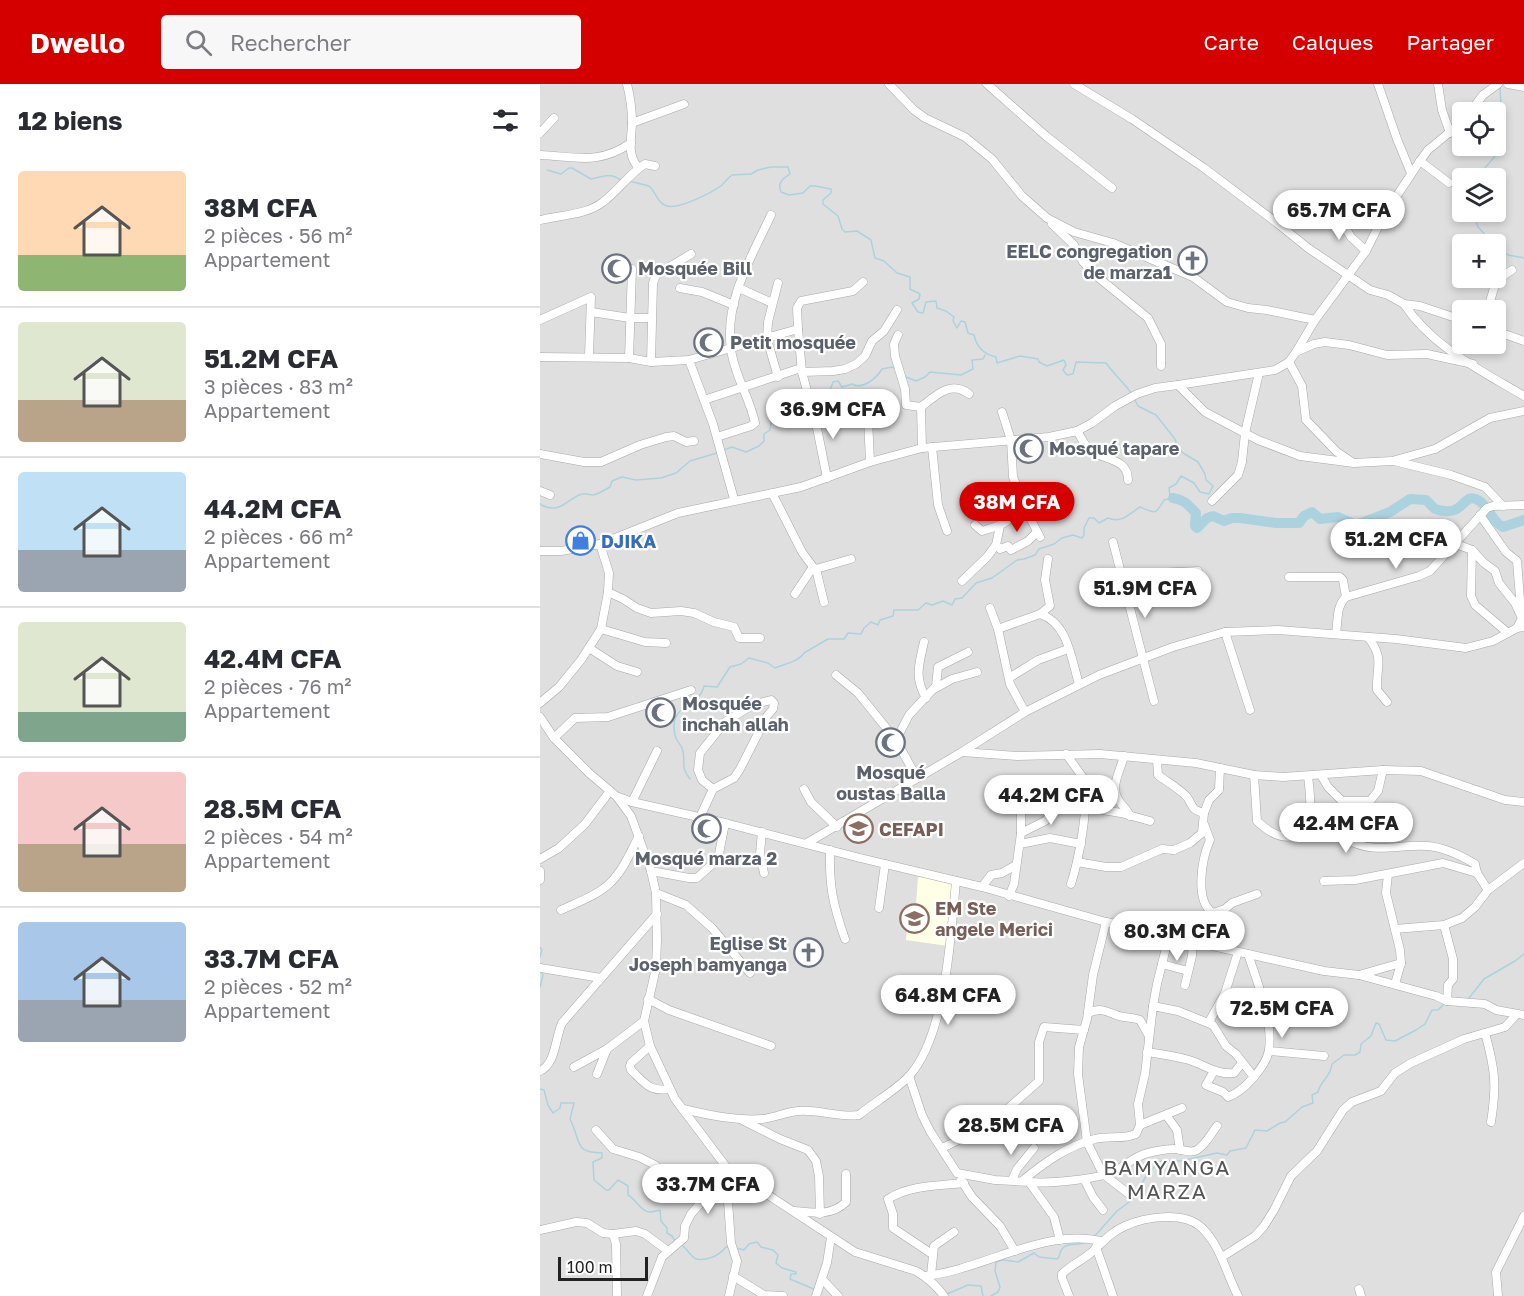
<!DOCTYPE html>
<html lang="fr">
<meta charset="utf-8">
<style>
:root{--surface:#fff;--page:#f7f7f7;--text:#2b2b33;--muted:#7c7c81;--line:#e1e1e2;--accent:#d40000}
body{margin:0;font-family:"Golos Text",sans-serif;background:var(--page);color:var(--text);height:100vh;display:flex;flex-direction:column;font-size:22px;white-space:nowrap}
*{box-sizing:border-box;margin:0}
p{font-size:20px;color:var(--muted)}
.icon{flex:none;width:33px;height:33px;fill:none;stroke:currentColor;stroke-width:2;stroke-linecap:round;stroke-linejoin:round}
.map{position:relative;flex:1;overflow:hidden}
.side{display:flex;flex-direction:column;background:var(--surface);width:540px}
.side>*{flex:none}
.buttons{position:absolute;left:912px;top:18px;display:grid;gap:12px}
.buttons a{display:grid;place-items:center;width:54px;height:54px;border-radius:6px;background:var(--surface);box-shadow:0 3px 9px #0003;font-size:30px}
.scale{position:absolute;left:18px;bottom:15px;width:90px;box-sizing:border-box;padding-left:6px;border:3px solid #222;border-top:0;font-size:16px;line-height:21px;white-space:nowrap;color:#222;-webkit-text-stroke:4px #fff;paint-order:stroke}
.price{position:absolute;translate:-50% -51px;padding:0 14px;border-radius:21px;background:#fff;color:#222;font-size:20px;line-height:39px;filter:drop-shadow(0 2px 3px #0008)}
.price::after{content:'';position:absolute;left:50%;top:36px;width:18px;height:14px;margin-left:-9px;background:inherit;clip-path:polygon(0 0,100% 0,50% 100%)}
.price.current{background:var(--accent);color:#fff}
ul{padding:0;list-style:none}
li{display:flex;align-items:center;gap:18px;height:150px;padding:0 18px}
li+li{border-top:2px solid var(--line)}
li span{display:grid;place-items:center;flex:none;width:168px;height:120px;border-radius:6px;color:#555}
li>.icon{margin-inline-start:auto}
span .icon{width:72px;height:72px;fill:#fffc;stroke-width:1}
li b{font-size:26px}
h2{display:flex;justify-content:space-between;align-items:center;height:72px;padding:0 18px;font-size:26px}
header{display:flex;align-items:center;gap:36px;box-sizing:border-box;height:84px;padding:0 30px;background:var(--accent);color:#fff}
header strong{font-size:28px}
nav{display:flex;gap:33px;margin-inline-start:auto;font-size:21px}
.search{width:420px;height:54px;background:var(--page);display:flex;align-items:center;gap:15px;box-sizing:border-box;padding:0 21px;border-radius:6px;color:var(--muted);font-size:22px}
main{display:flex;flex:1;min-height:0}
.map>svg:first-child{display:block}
</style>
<header>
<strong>Dwello</strong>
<div class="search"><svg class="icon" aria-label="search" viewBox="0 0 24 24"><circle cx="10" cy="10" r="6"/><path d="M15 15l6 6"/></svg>Rechercher</div>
<nav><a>Carte</a><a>Calques</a><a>Partager</a></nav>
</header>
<main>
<section class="side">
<h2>12 biens<svg class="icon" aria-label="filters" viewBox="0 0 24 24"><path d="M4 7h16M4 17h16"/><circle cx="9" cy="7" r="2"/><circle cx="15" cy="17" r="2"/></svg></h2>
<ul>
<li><span style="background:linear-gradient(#ffd9b3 70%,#8fb573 0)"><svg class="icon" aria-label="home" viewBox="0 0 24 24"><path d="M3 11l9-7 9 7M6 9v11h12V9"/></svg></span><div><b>38M CFA</b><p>2 pièces · 56 m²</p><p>Appartement</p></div></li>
<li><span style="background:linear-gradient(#dfe7d0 65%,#b9a48a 0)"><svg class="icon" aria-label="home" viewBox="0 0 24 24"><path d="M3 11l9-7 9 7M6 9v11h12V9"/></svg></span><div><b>51.2M CFA</b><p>3 pièces · 83 m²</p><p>Appartement</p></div></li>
<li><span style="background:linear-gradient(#bfe0f5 65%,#9aa5b1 0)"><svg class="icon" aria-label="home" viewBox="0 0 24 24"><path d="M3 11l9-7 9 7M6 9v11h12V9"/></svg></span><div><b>44.2M CFA</b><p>2 pièces · 66 m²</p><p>Appartement</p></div></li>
<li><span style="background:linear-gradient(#dfe7d0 75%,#7fa58c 0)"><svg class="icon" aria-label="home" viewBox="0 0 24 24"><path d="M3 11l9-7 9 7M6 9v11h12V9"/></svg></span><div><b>42.4M CFA</b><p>2 pièces · 76 m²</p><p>Appartement</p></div></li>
<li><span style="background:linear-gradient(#f6c9c9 60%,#b9a48a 0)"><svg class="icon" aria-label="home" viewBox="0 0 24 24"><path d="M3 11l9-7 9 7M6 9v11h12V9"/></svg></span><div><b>28.5M CFA</b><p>2 pièces · 54 m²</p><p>Appartement</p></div></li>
<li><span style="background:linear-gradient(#a9c7e8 65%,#9aa5b1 0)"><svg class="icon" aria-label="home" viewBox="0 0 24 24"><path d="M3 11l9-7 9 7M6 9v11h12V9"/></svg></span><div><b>33.7M CFA</b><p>2 pièces · 52 m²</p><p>Appartement</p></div></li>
</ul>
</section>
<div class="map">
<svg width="984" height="1212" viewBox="0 0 984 1212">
<rect width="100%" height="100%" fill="#f2efe9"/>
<path fill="#e0dfdf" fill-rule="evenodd" d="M0 0H984V1212H0ZM922 28H956V62H922ZM922 94H956V128H922ZM922 160H956V194H922ZM922 226H956V260H922Z"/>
<polygon fill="#ffffe5" points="378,793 415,798 408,862 366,856 368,835 375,835"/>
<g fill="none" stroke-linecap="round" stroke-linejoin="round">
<g stroke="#aad3df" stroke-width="1.5">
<path d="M7 86 21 90 29 84H32L51 95C63 93 70 88 81 96"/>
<path d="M936 94C947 81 966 64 965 46L962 42 960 3"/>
<path d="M89 97 109 102C116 108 117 119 127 122 138 126 173 108 182 101 186 97 188 94 192 91L211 90 218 86 231 83H248L250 90C243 95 237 98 241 108L249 111 263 109 270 102H275L291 105V109L283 116V120L298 132 302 145 305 148 317 147 331 156 335 174 344 177 357 189 370 193V205L380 210 379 215 372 219 378 228 383 229 386 218 396 217 397 224 406 227 414 233 413 237 417 244 421 237 425 238 428 249 434 251C437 264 444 270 456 273L457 279 480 272 498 275 499 278 507 282 524 276 526 281 523 286 527 291 533 290 536 278 566 279C574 290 584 299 592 310"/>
<polyline points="933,128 938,143 954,160"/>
<polyline points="956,162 968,171 984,174"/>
<polyline points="364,292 376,297 385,293 390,288 421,291 433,285 432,276 443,275 445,271"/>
<path d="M274 320 286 317 293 298 298 297 302 303 312 300C322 306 336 295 342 285L352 283 356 285"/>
<path d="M184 366 192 363 206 368 219 362 224 357V350L230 346 231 339 239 332 243 325C251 322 256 325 266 322"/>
<path d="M0 420C21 433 30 411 43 410 46 409 49 411 53 411 58 410 65 406 70 403L72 397 82 393 96 396 121 394 136 389 150 377 177 369"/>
<path d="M150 695C139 682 147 677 142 664 140 659 136 657 135 651 128 619 159 625 164 602L177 603 190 583 201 580 209 574 228 579 235 584C245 580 258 578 264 569L288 555H304L308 549 321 550 324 544 331 538 338 541 340 536 353 532 354 526H378L386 519 392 521 403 517 412 521 415 515 422 514 436 499 452 494 477 476 484 475 495 471 499 465 514 460 522 454 533 451 542 454 544 451V444L549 434H554L559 439 568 434C581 440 590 429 600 423 615 429 615 432 624 416L633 414 630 412 629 404 636 400 641 392 654 399 660 408 669 410 673 402 666 396 665 390 658 378 643 369 637 362 635 355 616 331 598 322 594 314"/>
<polyline points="0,863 2,866 0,873"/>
<polyline points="0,903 3,891 1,887"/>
<polyline points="925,915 929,914 944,895 975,877 984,870"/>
<path d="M0 1005 4 1006 8 1021 13 1029 20 1024 21 1019H34L30 1035C42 1059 33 1068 62 1069V1074L53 1078 54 1096 66 1106H69L78 1096 88 1102V1111C96 1115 100 1127 109 1128 113 1128 116 1127 120 1126L121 1137 127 1144V1149L132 1152 135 1157"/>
<path d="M553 1154 577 1127 592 1116 608 1089 621 1077H640L677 1069 687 1071 690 1067 706 1064 715 1046 727 1047 740 1039 745 1038 762 1023 773 1019 772 1011 778 1008C780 997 791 993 792 980L804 971H815L820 968 821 960 831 952 836 939 839 940 846 956 855 957 876 946 885 940 892 926H898L904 920"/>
<path d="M142 1161C154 1172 152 1179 170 1174 177 1172 181 1169 186 1163H188"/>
<polyline points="196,1164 204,1166 209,1160 217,1158 221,1163 233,1166 238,1171 236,1179 242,1184 256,1188 256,1190 251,1190 250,1195 276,1206"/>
<polyline points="407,1210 428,1201 441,1202 443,1212"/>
<path d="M451 1212 458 1208 460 1203 455 1187 456 1178 463 1176 478 1178 494 1169 499 1173 517 1175 519 1173C522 1157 532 1162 544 1159"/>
</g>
<path stroke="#aad3df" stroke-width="10" d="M633 414C645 416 648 421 656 429L655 442 657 444 667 434 673 432 684 437 692 434H700L736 439H759L764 432 772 428 780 435 798 433 816 441 850 428 870 415 886 416 895 425C901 427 912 429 918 424 925 420 928 410 938 416 950 423 951 437 963 443L984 436"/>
<defs>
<g id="minor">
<path d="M87 0C90 12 92 26 92 38 92 54 86 71 99 84"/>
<polyline points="349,0 374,26 385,34 425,53 452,75 482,112 507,134 534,148 573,159 653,193 687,218 708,224 727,226 775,236 756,268"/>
<polyline points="447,0 506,52 572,104"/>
<polyline points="534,0 592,35 664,84 737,139 768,164 830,206 848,211 864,220 880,222 922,236"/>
<polyline points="838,0 857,55 871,89"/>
<polyline points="898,0 902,26 910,49"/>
<polyline points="968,0 984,3"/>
<polyline points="930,28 943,11 958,0"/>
<polyline points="92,39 144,20"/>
<polyline points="0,49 14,34"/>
<path d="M0 71C38 73 58 81 91 59"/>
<polyline points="880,77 909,99"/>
<polyline points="778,131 788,127 797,131 811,153 826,167"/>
<path d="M0 136C20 131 47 131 63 118 79 106 89 90 105 80L115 82"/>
<polyline points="512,140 534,161 543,178 559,194 608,234 621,260 621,282"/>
<polyline points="238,199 228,238 227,255 238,293"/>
<polyline points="140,204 162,208 194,221"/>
<polyline points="199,204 232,219"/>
<path d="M864 220C892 263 942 287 984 312"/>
<path d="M947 226C956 205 949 200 972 186"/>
<polyline points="51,228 90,234 111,234"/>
<polyline points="0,236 51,213 49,272"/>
<polyline points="775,236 826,167 844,131 880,77 888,66 922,38"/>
<polyline points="258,245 257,224 261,217 313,207 323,198"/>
<polyline points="956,247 984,257"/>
<path d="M358 251 354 260 355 272 365 305 366 321 381 323C396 311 411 296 429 310"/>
<polyline points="0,273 89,274 111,278 149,276 258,245 262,288 277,344 287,394"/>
<polyline points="89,274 92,185"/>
<polyline points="149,276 173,340 194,415"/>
<polyline points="111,278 113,199 116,191 151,170"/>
<polyline points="749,278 762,302 766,336 797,368 812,378"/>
<polyline points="262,288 293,287 305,285 316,280 325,272 332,257 344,247 357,226"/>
<polyline points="638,301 735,286 749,278 756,268 774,260 785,258 809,261 847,271 887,270 933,280"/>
<polyline points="164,316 261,284"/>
<polyline points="381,323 382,364"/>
<polyline points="462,328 471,356 473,393 486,426 500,453"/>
<polyline points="328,334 330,378"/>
<path d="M537 347C541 353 545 362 550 366 565 377 588 374 588 396"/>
<path d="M177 353 211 342 215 339C210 314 194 291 191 265 184 217 212 172 231 131"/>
<polyline points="392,363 398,421 407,447"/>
<polyline points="0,370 44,378 61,378 100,361 126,353 134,352 146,358 154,357"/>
<polyline points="854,377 911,391 945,403 963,422"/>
<polyline points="0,407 10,411"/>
<polyline points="232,409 262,468 273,483"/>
<path d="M483 417C494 424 513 435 526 429"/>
<polyline points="672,417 698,391 702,378 705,349 719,289"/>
<polyline points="940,431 966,468 977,477 980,515 984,526"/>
<path d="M435 441 442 447C463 441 470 438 484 420"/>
<polyline points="573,458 614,617"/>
<polyline points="916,460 932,466 944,479 955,487 959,499 975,519 982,534 977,544"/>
<polyline points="456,461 460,465 468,462 471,466 488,457 497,448"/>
<polyline points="932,466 931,512 935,521 968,549"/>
<polyline points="0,467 21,467 60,460 138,429 261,403 330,378 382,364 509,353 537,347 552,339 575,322 597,310 615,304 638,301 665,328 718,356 760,372 814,379 852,377 895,365 950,334 984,327"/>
<polyline points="276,485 284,518"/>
<polyline points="749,493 800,493 803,496 806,513"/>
<polyline points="582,496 618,489 658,487"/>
<polyline points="422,497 447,473 456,461 460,442"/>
<polyline points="68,508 83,515 97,524 111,529 141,527 154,529 174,538 194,543 199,554 220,554"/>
<polyline points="255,510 273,483 276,485 311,475"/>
<polyline points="450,524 458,545 470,600 485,628"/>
<polyline points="500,530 510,522 505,496 508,475"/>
<polyline points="984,543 977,544 953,557 926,564 856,555 738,546 685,548 633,563 559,591 485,628 422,668 477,672 560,670 656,679 714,691 743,693 843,686 881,687 965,716 984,718"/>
<polyline points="61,545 105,558 126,559"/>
<path d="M458 545 500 530C528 539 531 574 539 600"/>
<polyline points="685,548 710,626"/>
<path d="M796 550C798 537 796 522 806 513L879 492 890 487 947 424 953 422 984 421"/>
<path d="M828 553C845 575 836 582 837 606L847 618"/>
<path d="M384 558C379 581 374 593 386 614"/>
<polyline points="49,564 77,582 97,588"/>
<polyline points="296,591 318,609 356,656"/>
<polyline points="469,594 498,576 528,565"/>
<polyline points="394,605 412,595 437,588"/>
<polyline points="0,619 19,603 41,576 61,545 68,508 69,489 60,460"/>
<polyline points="0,633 14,654 49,689 76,712 92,718 185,739 320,774 442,803 566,838 784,887 819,891 896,912 907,917 945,920 956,926 984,931"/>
<polyline points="14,654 35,634 68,633 151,606"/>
<polyline points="526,670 552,706 553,725"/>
<path d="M584 672C581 685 570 702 578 715 581 721 587 725 590 732"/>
<path d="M617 676 618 691C627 698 640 705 647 713 654 723 650 725 664 729"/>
<path d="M714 691 717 737C739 758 766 762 770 725 771 714 769 702 768 692"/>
<path d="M781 691 788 703 802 717 807 755C831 771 860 760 887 762 904 763 920 771 935 780L937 789 948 806"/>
<polyline points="377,694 356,656 369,631 396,602 398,583 428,568"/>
<polyline points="264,705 271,718 297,743"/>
<polyline points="468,706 481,704 481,749"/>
<path d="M77 713 91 732 111 787 116 809 117 856 116 884 104 937 110 962 135 1015 187 1084 315 1168 376 1187C388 1194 396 1201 404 1212"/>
<polyline points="802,717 830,717 838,707 843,686"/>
<polyline points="92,718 117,667"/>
<polyline points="544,723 581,729 610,737"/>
<polyline points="160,733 173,705 194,694 200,685 227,632 233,625 234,619 231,616 212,621 185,638 160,669 158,686 162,696 173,705"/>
<path d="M664 740 670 756C662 774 654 817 673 829L685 825 692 819 717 810"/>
<polyline points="222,748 220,769 224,789"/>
<polyline points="267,759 422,668"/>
<polyline points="480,760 510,754 541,760"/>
<path d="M290 766C289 802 293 821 305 855"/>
<polyline points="0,775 19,764 45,740 70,707"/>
<polyline points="537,778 566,783 581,783 622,765 634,766 650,759 662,749 664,729 669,716 679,706 680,684"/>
<polyline points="0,787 0,796"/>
<polyline points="111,787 149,794 157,794 178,775 185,739"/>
<polyline points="848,790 846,809 860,866 861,879 855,900"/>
<polyline points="784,797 815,796 903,779 937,789"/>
<polyline points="442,803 451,791 462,789 476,781"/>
<polyline points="116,809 146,821 172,844 210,889"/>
<path d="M469 812 474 800 481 749 505 737 509 733 508 712 510 707 541 701C552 716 537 781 531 800"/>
<polyline points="339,824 345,780"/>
<path d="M21 826C38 818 59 811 72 797 84 785 91 767 99 752"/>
<polyline points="566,838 553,891 547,935 539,963 538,990 547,1058 563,1090 589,1110"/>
<polyline points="904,841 913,875 913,895 908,901 907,917"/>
<polyline points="855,845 904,841 922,834 935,823 948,806 984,779"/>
<polyline points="622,880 648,887"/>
<polyline points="0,884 61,894"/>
<polyline points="819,891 861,879"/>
<polyline points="645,901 652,872 653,857"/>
<polyline points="108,915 129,926 231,962"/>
<polyline points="613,922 617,900 629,852"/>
<path d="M548 929C560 924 564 926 576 931 583 934 592 933 600 936L609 952"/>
<polyline points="669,938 685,909 698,868"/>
<path d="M945 949C955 985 957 1001 951 1038"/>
<path d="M110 962 91 979 90 982 91 986C105 999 109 1008 129 1005"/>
<polyline points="729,967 784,972"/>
<path d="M607 968C621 970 635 972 649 976 665 981 677 991 694 989L702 979"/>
<polyline points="34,983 67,965 104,937"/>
<path d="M0 987C16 980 15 954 22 939L117 830"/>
<path d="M674 987 666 1001 683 1008 688 1013C699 1009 706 1002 713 994 720 986 728 976 729 965 733 937 717 897 708 870"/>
<polyline points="57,990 67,965"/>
<polyline points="369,992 382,1031 390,1047 417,1089 455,1096 489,1098 514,1133 520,1156"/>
<path d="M143 1025C169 1031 195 1037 222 1035 234 1034 246 1028 258 1027 278 1025 299 1034 319 1031 333 1019 358 1005 370 991 406 950 411 850 416 797"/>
<polyline points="626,1031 637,1046 640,1066"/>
<polyline points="202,1036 240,1055 268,1066 276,1077 279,1092 280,1130"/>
<polyline points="600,1041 642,1024"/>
<polyline points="56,1046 73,1065 99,1073 115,1081 124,1089 141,1092 171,1108"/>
<polyline points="402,1064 447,1043 499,997 499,958 504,943 544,946"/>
<polyline points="186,1090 191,1159 197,1177 189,1212"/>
<polyline points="544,1095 553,1113 563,1126"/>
<polyline points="421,1096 432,1113 460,1142 475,1167"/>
<polyline points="472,1096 477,1085 494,1064"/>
<path d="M482 1097C504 1079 527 1062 555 1055 569 1051 582 1056 596 1050L600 1041 598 1020 605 990 613 922 638 927 673 941 686 962 696 970 714 993"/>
<path d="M489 1098C509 1100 559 1095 576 1087 587 1080 595 1072 608 1069 616 1067 626 1065 635 1065 642 1065 650 1070 657 1066 667 1059 670 1051 677 1042"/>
<path d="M255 1127C273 1129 292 1132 306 1118V1090"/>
<polyline points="0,1146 36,1138 47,1139 63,1149 73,1150 96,1147 105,1150 128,1167"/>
<polyline points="73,1150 76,1160 77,1212"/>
<polyline points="556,1163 573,1212"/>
<path d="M392 1170 353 1144V1130L348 1115C370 1101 398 1102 424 1099"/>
<polyline points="682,1173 715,1152 724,1142 734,1126 751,1092 777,1067 803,1026 812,1018 841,1007 855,989 871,979 924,955 965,943 977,930"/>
<polyline points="391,1191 394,1162 414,1148"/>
<polyline points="193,1192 224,1211 243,1212"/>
<path d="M385 1192C442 1186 503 1144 561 1157"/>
<polyline points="282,1195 298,1212"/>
<polyline points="819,1205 821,1212"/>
<polyline points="107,1212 122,1173 144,1154 145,1142 151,1130 186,1090"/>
<polyline points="276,1212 287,1179 291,1153"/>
<path d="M529 1212 522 1194V1190C531 1181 543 1176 552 1168 563 1158 571 1148 585 1142 605 1133 643 1127 661 1143 681 1162 686 1189 698 1212"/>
<polyline points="958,1212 956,1188 984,1132"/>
</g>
</defs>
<use href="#minor" stroke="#a9a9a9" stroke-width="9"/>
<use href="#minor" stroke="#fff" stroke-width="8"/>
</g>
<defs>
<symbol id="church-ring" viewBox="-11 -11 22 22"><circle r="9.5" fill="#fff" stroke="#6b7280" stroke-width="1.5"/><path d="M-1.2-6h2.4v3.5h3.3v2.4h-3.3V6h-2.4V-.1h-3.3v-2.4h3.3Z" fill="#6b7280"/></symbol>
<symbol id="mosque-ring" viewBox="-11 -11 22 22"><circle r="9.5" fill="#fff" stroke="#6b7280" stroke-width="1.5"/><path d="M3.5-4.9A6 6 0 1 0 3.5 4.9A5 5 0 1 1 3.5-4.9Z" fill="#6b7280"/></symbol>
<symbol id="shop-ring" viewBox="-11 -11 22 22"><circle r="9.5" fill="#fff" stroke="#3f7fe0" stroke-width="1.5"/><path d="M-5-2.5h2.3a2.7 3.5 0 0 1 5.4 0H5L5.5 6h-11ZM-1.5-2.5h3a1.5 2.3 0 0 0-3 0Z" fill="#3f7fe0"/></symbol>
<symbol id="university-ring" viewBox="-11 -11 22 22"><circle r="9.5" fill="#fff" stroke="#8d6e63" stroke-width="1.5"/><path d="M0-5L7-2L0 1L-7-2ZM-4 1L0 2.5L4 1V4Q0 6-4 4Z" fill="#8d6e63"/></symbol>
<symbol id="school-ring" viewBox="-11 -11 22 22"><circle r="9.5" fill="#fff" stroke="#8d6e63" stroke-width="1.5"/><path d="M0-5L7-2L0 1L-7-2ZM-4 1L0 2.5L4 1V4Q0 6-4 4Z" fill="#8d6e63"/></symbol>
</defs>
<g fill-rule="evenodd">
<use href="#church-ring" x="636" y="160" width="33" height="33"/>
<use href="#mosque-ring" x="60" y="168" width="33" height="33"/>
<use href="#mosque-ring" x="152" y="242" width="33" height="33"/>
<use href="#mosque-ring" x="472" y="348" width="33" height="33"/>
<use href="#shop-ring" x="24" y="440" width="33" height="33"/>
<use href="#mosque-ring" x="104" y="612" width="33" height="33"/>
<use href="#mosque-ring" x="334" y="642" width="33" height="33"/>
<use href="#mosque-ring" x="150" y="728" width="33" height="33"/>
<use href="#university-ring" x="302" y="728" width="33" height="33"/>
<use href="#school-ring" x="358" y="818" width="33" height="33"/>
<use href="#church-ring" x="252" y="852" width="33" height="33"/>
</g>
<g text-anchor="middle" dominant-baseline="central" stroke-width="4.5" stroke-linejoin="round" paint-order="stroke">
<g font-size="18" font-weight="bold" fill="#5b616d" stroke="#fff" text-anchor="start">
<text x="632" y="167" text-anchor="end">EELC congregation<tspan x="632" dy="21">de marza1</tspan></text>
<text x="98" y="184">Mosquée Bill</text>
<text x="190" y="258">Petit mosquée</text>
<text x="509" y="364">Mosqué tapare</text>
<text x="142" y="619">Mosquée<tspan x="142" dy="21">inchah allah</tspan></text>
<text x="351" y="688" text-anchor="middle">Mosqué<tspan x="351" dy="21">oustas Balla</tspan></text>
<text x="166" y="774" text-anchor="middle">Mosqué marza 2</text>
<text x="247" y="859" text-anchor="end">Eglise St<tspan x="247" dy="21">Joseph bamyanga</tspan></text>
</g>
<g font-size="18" font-weight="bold" fill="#366cbe" stroke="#fff" text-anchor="start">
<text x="61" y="457">DJIKA</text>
</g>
<g font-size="18" font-weight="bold" fill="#785e54" stroke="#fff" text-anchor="start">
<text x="339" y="745">CEFAPI</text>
<text x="395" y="824">EM Ste<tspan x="395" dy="21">angele Merici</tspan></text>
</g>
<g font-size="21" letter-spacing="1.5" fill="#555" stroke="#fff">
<text x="627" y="1083">BAMYANGA<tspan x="627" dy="24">MARZA</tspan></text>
</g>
</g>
</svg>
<div class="buttons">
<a><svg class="icon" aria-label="locate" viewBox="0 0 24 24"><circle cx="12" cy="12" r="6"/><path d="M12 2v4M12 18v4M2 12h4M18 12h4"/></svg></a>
<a><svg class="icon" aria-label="layers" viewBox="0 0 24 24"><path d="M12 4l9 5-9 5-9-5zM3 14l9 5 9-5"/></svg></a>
<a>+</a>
<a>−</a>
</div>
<div class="scale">100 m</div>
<b class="price" style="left:799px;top:157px">65.7M CFA</b>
<b class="price" style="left:293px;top:356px">36.9M CFA</b>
<b class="price current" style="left:477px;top:449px">38M CFA</b>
<b class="price" style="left:856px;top:486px">51.2M CFA</b>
<b class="price" style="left:605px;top:535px">51.9M CFA</b>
<b class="price" style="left:511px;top:742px">44.2M CFA</b>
<b class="price" style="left:806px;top:770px">42.4M CFA</b>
<b class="price" style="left:637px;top:878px">80.3M CFA</b>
<b class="price" style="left:408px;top:942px">64.8M CFA</b>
<b class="price" style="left:742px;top:955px">72.5M CFA</b>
<b class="price" style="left:471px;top:1072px">28.5M CFA</b>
<b class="price" style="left:168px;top:1131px">33.7M CFA</b>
</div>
</main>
